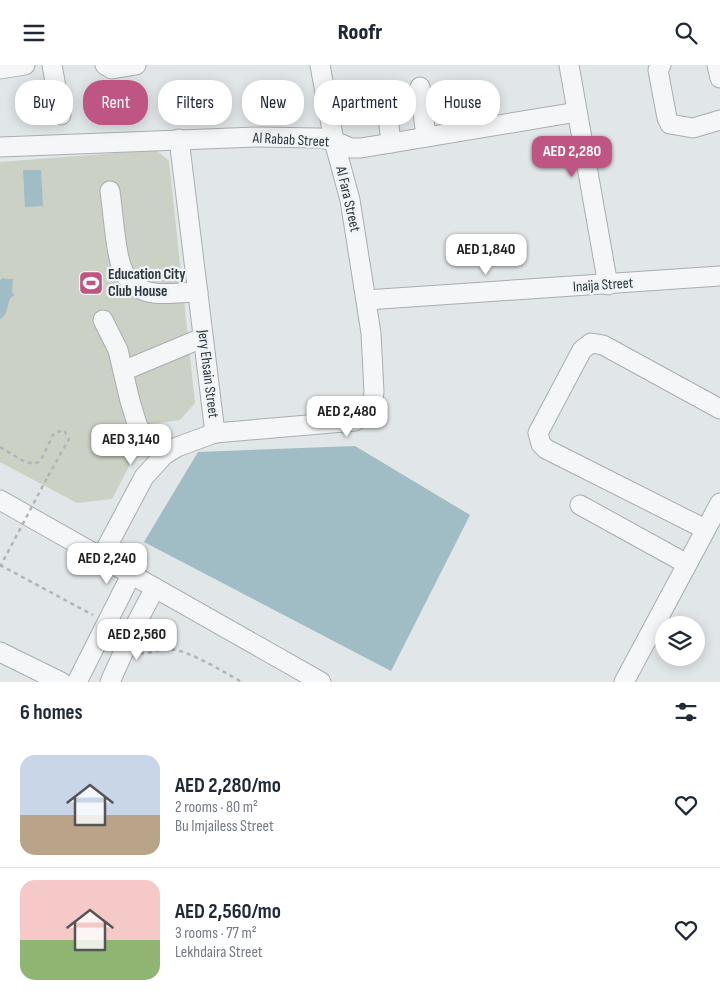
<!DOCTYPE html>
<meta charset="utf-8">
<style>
:root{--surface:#fff;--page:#f2f2f3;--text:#1f2937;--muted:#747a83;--line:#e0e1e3;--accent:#bf5582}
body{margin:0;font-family:"Sofia Sans Condensed",sans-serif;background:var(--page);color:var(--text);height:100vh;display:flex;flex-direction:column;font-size:19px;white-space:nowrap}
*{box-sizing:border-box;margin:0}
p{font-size:16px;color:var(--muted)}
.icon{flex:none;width:28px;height:28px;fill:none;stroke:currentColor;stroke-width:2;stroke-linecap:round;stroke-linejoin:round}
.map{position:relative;height:617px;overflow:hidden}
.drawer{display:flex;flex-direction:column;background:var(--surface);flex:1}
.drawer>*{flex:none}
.top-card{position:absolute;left:15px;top:15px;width:690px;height:45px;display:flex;gap:10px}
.buttons{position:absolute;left:655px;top:551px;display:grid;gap:10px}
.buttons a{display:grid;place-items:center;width:50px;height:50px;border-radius:50%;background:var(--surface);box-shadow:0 2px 12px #0003;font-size:25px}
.price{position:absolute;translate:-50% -42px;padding:0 11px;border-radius:10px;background:#fff;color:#222;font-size:16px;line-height:32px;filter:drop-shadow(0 1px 2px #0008)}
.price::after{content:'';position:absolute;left:50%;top:30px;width:15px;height:11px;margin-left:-8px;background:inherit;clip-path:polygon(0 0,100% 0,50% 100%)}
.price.on{background:var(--accent);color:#fff}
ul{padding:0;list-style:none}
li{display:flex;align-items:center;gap:15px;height:125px;padding:0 20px}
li+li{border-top:1px solid var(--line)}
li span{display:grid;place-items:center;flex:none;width:140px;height:100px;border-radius:15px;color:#555}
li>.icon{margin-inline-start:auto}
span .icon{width:60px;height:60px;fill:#fffc;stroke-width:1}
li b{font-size:21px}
h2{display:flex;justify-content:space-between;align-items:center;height:60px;padding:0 20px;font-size:21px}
.chip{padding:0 18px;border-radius:20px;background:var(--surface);box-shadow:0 2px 12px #0003;font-size:18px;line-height:45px}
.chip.on{background:var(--accent);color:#fff}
header{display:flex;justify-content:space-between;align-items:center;height:65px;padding:0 20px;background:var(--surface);font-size:22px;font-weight:800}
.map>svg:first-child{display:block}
</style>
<header><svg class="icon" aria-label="menu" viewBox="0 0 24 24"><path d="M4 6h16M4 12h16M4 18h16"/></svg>Roofr<svg class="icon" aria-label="search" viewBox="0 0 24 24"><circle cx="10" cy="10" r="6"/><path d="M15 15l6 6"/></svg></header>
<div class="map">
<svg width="720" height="617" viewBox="0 0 720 617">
<rect width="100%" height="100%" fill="#e1e6e8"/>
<polygon fill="#cbd1c4" points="156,85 169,96 195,338 180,355 151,359 112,434 77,438 0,397 0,97"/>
<g fill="#a0bcc4">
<polygon points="23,105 41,105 43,141 25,142"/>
<path d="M3 213 7 214H13L12 227 15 230 10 233C7 241 8 250 0 254V215Z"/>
<polygon points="355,381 470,450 391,606 144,477 198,387"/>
</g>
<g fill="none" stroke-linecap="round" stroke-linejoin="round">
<defs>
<g id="minor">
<polyline points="52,0 61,50"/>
<polyline points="105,0 112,4 136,0"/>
<polyline points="569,0 608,220"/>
<polyline points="661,0 658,5 667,53 670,59 693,63 720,55"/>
<polyline points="717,0 720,13"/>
<polyline points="0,4 25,0"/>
<polyline points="420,22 426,72"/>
<polyline points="386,35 391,78"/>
<polyline points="179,74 215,368"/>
<polyline points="0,82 257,72 320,73 334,76 351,83 361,83 577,47"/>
<path d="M110 126C112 140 113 154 115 168 118 192 120 219 148 227 164 231 182 227 198 227"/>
<polyline points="366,235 720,211"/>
<polyline points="103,255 118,285 130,336 138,362 164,390"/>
<polyline points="123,306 202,273"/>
<polyline points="0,435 321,617"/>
<polyline points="580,440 687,499"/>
<polyline points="705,464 546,384 541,379 538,368 582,285 591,278 603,280 720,344"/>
<polyline points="101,493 144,412 164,390 177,382 215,368 355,356 367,349 372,339 374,327 371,268 350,135 334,76 320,0"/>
<polyline points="0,587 61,617"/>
<polyline points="77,617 131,510"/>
<polyline points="110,617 137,557 155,523"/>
<polyline points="624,617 720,438"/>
</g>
</defs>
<use href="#minor" stroke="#a7aeb2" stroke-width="21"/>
<g stroke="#b0b5b8" stroke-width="2.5" stroke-dasharray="4 4" stroke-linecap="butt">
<polyline points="0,382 25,397 35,399 41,395 54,368 64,365 69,374 47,413"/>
<polyline points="0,500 93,550"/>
<path d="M140 588C153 590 158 582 170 584 191 586 223 607 242 617"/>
</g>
<use href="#minor" stroke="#f4f6f7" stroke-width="19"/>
<polyline stroke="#b0b5b8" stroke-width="2.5" stroke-dasharray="4 4" stroke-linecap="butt" points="0,502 47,413"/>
</g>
<defs>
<symbol id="stadium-square" viewBox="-11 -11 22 22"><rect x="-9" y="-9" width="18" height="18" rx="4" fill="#bf5582" stroke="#f1f4f6"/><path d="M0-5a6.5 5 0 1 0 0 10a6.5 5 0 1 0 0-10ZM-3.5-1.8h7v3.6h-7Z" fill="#fff"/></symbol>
</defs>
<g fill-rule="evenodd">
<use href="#stadium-square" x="77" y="204" width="28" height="28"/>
</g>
<g text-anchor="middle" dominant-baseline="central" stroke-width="4.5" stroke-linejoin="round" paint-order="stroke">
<g font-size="15" fill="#2c383e" stroke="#f1f4f6">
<text transform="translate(291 75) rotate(3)">Al Rabab Street</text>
<text transform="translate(348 134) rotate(77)">Al Fara Street</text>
<text transform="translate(603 220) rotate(-4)">Inaija Street</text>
<text transform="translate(208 309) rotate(83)">Jery Ehsain Street</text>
</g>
<g font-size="15" font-weight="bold" fill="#2c383e" stroke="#f1f4f6" text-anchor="start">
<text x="108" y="209">Education City<tspan x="108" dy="17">Club House</tspan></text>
</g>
</g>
</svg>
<div class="buttons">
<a><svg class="icon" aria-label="layers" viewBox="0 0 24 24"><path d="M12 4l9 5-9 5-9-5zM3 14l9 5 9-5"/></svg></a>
</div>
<b class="price on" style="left:572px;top:113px">AED 2,280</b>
<b class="price" style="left:486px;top:211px">AED 1,840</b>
<b class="price" style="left:347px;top:373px">AED 2,480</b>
<b class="price" style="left:131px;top:401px">AED 3,140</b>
<b class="price" style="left:107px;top:520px">AED 2,240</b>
<b class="price" style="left:137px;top:596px">AED 2,560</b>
<div class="top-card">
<a class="chip">Buy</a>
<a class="chip on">Rent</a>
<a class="chip">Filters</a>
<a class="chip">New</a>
<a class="chip">Apartment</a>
<a class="chip">House</a>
</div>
</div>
<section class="drawer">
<h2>6 homes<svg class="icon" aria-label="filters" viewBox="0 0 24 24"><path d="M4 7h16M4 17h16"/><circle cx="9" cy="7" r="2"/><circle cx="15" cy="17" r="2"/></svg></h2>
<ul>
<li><span style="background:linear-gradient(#c9d6e8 60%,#b9a48a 0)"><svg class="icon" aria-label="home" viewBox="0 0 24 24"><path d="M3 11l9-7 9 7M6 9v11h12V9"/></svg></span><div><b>AED 2,280/mo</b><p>2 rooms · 80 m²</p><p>Bu Imjailess Street</p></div><svg class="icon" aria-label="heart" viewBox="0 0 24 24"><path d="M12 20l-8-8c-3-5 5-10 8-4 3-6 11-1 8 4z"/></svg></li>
<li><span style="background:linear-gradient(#f6c9c9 60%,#8fb573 0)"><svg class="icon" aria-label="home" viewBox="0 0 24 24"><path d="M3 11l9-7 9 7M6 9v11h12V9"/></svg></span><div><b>AED 2,560/mo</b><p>3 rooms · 77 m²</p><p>Lekhdaira Street</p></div><svg class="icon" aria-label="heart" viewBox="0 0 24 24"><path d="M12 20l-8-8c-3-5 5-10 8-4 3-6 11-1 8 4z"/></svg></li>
</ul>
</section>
